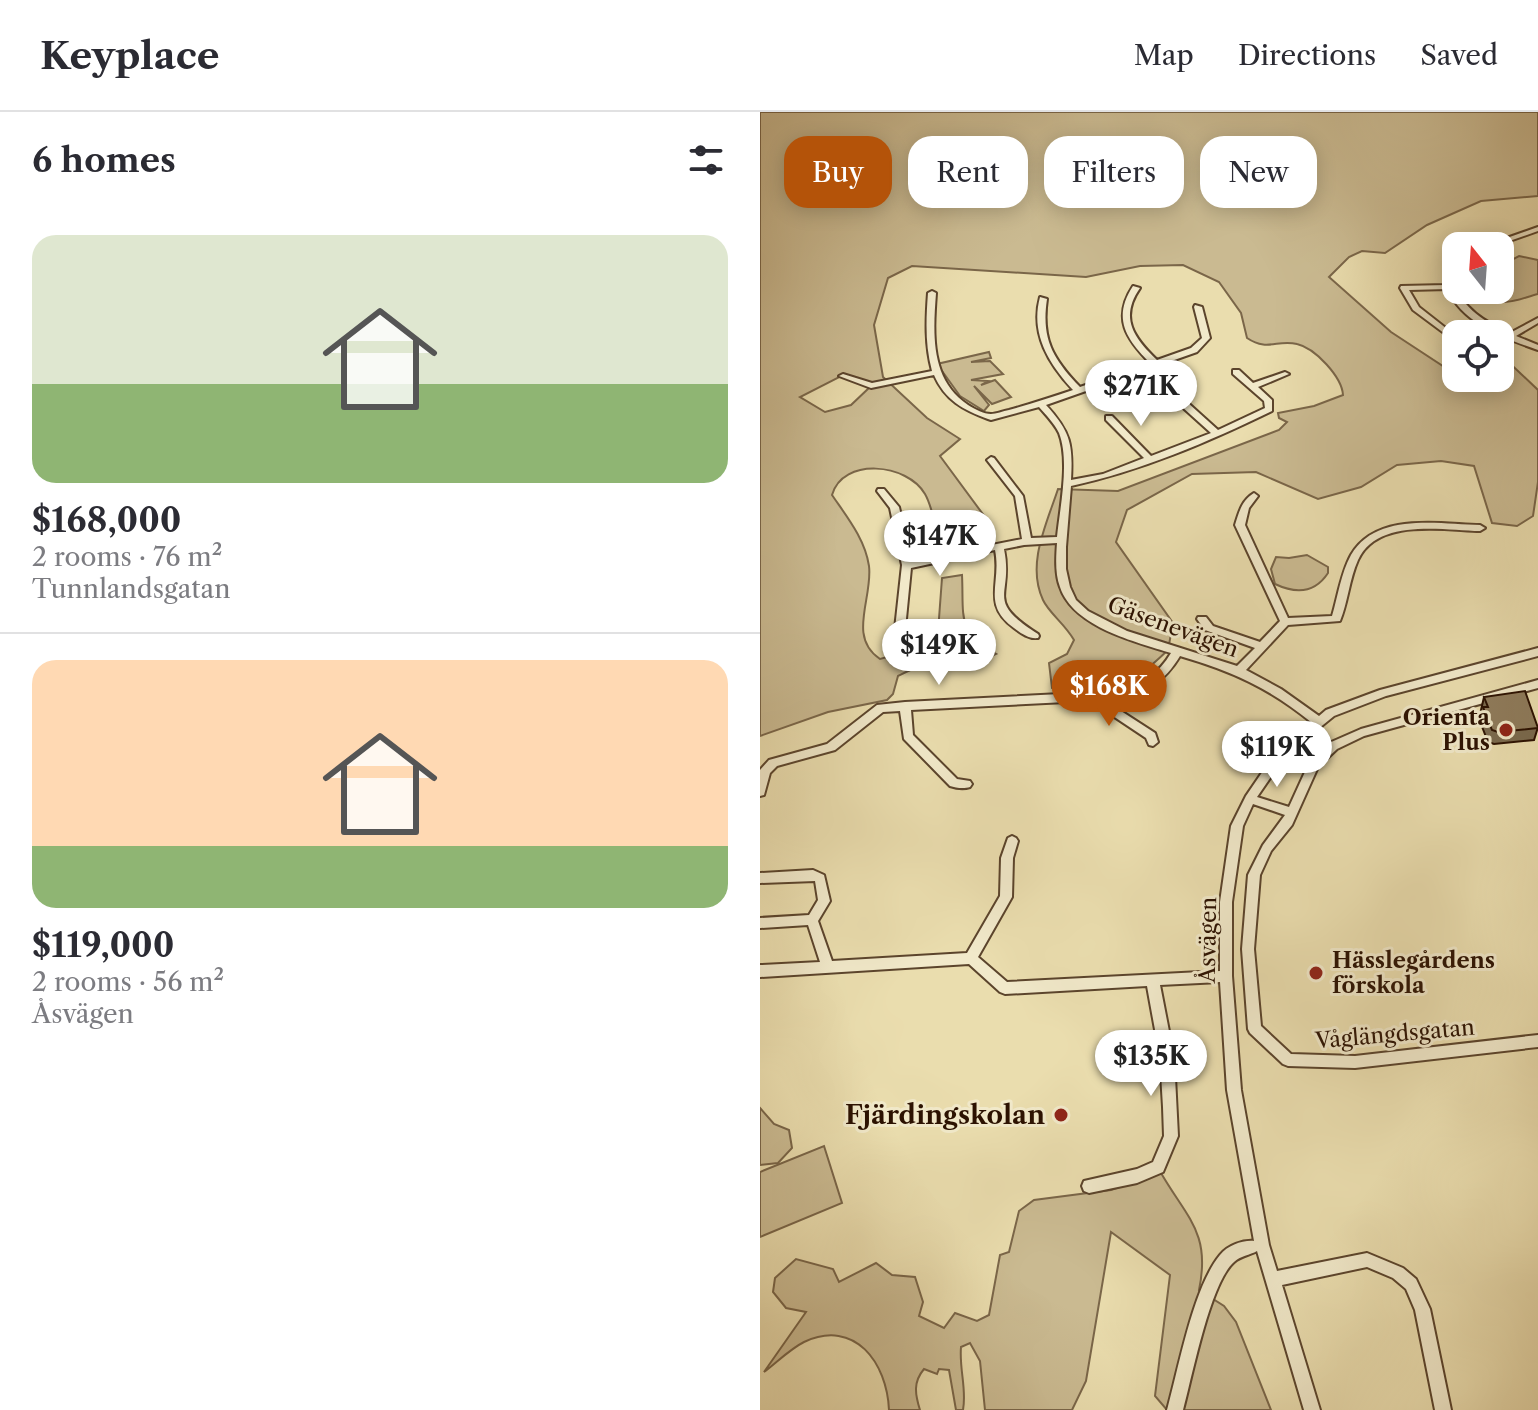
<!DOCTYPE html>
<meta charset="utf-8">
<style>
:root{--surface:#fff;--page:#f7f7f7;--text:#2b2b33;--muted:#7c7c81;--line:#e1e1e2;--accent:#b45309}
body{margin:0;font-family:"Libre Caslon Text",serif;background:var(--page);color:var(--text);height:100vh;display:flex;flex-direction:column;font-size:30px;white-space:nowrap}
*{box-sizing:border-box;margin:0}
p{font-size:26px;color:var(--muted)}
.icon{flex:none;width:44px;height:44px;fill:none;stroke:currentColor;stroke-width:2;stroke-linecap:round;stroke-linejoin:round}
.map{position:relative;flex:1;overflow:hidden}
.panel{display:flex;flex-direction:column;background:var(--surface);width:760px}
.panel>*{flex:none}
.guide{position:absolute;left:24px;top:24px;width:634px;height:72px;display:flex;gap:16px}
.needle{width:52px;rotate:343deg}
.tools{position:absolute;left:682px;top:120px;display:grid;gap:16px}
.tools a{display:grid;place-items:center;width:72px;height:72px;border-radius:16px;background:var(--surface);box-shadow:0 4px 20px #0003;font-size:40px}
.price{position:absolute;translate:-50% -68px;padding:0 18px;border-radius:28px;background:#fff;color:#222;font-size:26px;line-height:52px;filter:drop-shadow(0 2px 4px #0008)}
.price::after{content:'';position:absolute;left:50%;top:48px;width:24px;height:18px;margin-left:-12px;background:inherit;clip-path:polygon(0 0,100% 0,50% 100%)}
.price.active{background:var(--accent);color:#fff}
ul{padding:0;list-style:none}
li{display:grid;align-content:center;gap:16px;height:424px;padding:0 32px}
li+li{border-top:2px solid var(--line)}
li span{display:grid;place-items:center;height:248px;border-radius:24px;color:#555}
li>.icon{margin-inline-start:auto}
span .icon{width:144px;height:144px;fill:#fffc;stroke-width:1}
li b{font-size:34px}
h2{display:flex;justify-content:space-between;align-items:center;height:96px;padding:0 32px;font-size:34px}
.pill{padding:0 28px;border-radius:24px;background:var(--surface);box-shadow:0 4px 20px #0003;font-size:28px;line-height:72px}
.pill.active{background:var(--accent);color:#fff}
header{display:flex;align-items:center;gap:48px;box-sizing:border-box;height:112px;padding:0 40px;background:var(--surface);border-bottom:2px solid var(--line)}
header strong{font-size:38px}
nav{display:flex;gap:44px;margin-inline-start:auto;font-size:28px}
main{display:flex;flex:1;min-height:0}
.map>svg:first-child{display:block}
</style>
<header>
<strong>Keyplace</strong>
<nav><a>Map</a><a>Directions</a><a>Saved</a></nav>
</header>
<main>
<section class="panel">
<h2>6 homes<svg class="icon" aria-label="filters" viewBox="0 0 24 24"><path d="M4 7h16M4 17h16"/><circle cx="9" cy="7" r="2"/><circle cx="15" cy="17" r="2"/></svg></h2>
<ul>
<li><span style="background:linear-gradient(#dfe7d0 60%,#8fb573 0)"><svg class="icon" aria-label="home" viewBox="0 0 24 24"><path d="M3 11l9-7 9 7M6 9v11h12V9"/></svg></span><div><b>$168,000</b><p>2 rooms · 76 m²</p><p>Tunnlandsgatan</p></div></li>
<li><span style="background:linear-gradient(#ffd9b3 75%,#8fb573 0)"><svg class="icon" aria-label="home" viewBox="0 0 24 24"><path d="M3 11l9-7 9 7M6 9v11h12V9"/></svg></span><div><b>$119,000</b><p>2 rooms · 56 m²</p><p>Åsvägen</p></div></li>
</ul>
</section>
<div class="map">
<svg width="778" height="1298" viewBox="0 0 778 1298">
<rect width="100%" height="100%" fill="#eaddae"/>
<filter id="stains"><feTurbulence type="fractalNoise" baseFrequency=".0025" numOctaves="4"/><feColorMatrix values="0 0 0 0 .2 0 0 0 0 .09 0 0 0 0 .02 0 0 0 .5 -.17"/></filter>
<radialGradient id="worn" r=".72"><stop offset=".6" stop-color="#630" stop-opacity="0"/><stop offset="1" stop-color="#630" stop-opacity=".3"/></radialGradient>
<g fill="#caba91" stroke="#7a6649" stroke-width="2" fill-rule="evenodd">
<path d="M0 0H778V84L721 89 667 113 625 141 602 139 589 145 569 165 631 220 689 258 696 259V266H740V242L778 278V370L773 404 757 414 732 411 714 354 681 349 637 353 601 375 558 387 496 360 432 362 367 398 356 430 413 511 408 538C366 578 350 585 292 576L289 551 307 542 314 528C305 512 289 501 283 488 266 452 287 411 298 377L358 379 519 318 527 310 519 306 518 301 554 294 583 283C582 265 555 236 537 232 517 227 508 240 487 226L481 201 459 170 423 153 380 154 326 165 152 154 128 166 114 213 123 265 167 306 200 327 180 344 225 405 210 421 179 424C174 411 172 394 165 382 147 351 83 345 72 383 87 405 105 427 109 454 113 486 87 525 120 547L150 539 178 520 182 466 202 463C204 502 196 523 236 542 220 551 198 547 180 549 165 550 152 557 138 564L133 582 127 588 68 600 0 624ZM85 262 111 274 91 293 65 300 40 285Z"/>
<path d="M759 144 778 148V182C758 187 739 199 723 178H740V154Z"/>
<polygon points="229,240 231,246 211,250 230,249 243,262 211,268 228,269 221,273 235,268 251,285 232,292 214,274 229,293 224,299 200,284 177,252"/>
<path d="M547 443 568 455V461C555 481 536 482 515 472L511 457 516 445 529 446Z"/>
<polygon points="0,996 14,1012 29,1018 32,1036 18,1051 0,1053"/>
<polygon points="64,1034 82,1091 0,1125 0,1060"/>
<path d="M401 1061C427 1106 451 1121 439 1178L464 1194 476 1210 511 1298H407L395 1284 410 1163 351 1120 326 1269 312 1298H225L220 1249 210 1231 201 1235C199 1257 207 1277 203 1298H196L189 1258 179 1257 177 1262 164 1257C153 1270 155 1282 160 1298H129C127 1251 95 1206 44 1230 30 1237 16 1251 4 1260L46 1200 26 1196 13 1180 15 1166 36 1147 73 1157 79 1170 116 1151 132 1163 155 1165 163 1190 159 1204 184 1216 195 1201 217 1209 229 1203 240 1143 249 1140 259 1099 274 1088 351 1078Z"/>
</g>
<g fill="none" stroke-linecap="round" stroke-linejoin="round">
<defs>
<g id="minor">
<polygon points="778,115 778,119 735,134 724,134"/>
<path d="M693 153H696V163L693 170C703 197 725 210 750 221L778 206V211L756 224 778 233V238C746 227 701 211 688 177L649 178 659 195 696 224V230L653 198 640 176 641 174 686 173 685 170Z"/>
<path d="M373 174 380 176C359 206 374 226 397 248L431 236 442 226 434 195 435 193 442 195 450 226 437 240 286 293C311 320 313 333 311 368L343 362 384 346 346 308V304H352L391 344 451 321 411 285V281H417L458 318 505 296 504 289 473 262V258H479L493 271 525 260 529 262 498 275 512 288V299C448 330 381 359 311 374L306 435V457L310 475 316 488 328 499 367 519 477 554 495 536 445 518 437 507 438 505H446L453 514 500 530 520 509 475 413C479 400 482 388 494 381L498 384 489 396 485 413 528 506 572 504C578 484 581 461 591 443 616 400 678 412 720 413L725 416 720 419C682 418 617 406 598 448 589 468 588 490 580 509L528 513 486 558 521 577 559 604 566 598 620 578 778 536V544L626 584 574 604 526 643 497 685 529 695 550 649 569 631 601 617 778 568V576L604 624 577 637 558 655 532 713 511 739 500 763 494 837 501 914 531 942 595 944 778 923V935L595 956 528 954 523 952 490 921 488 917 482 837 488 763 503 733 525 703 493 692 483 714 472 790V864L481 978 509 1133 517 1159 607 1141 643 1156 656 1167 670 1197 691 1298H675L655 1198 646 1177 633 1166 607 1155 522 1173 560 1298H544L497 1139C490 1143 480 1144 474 1150 450 1171 432 1265 423 1298H407C419 1255 433 1176 460 1143 468 1133 483 1128 494 1129L467 978 460 870 400 873 414 945 418 1024 403 1060 377 1071 329 1081 324 1079 322 1074 324 1069 377 1057 393 1050 404 1024 403 995 400 945 387 874 245 882 240 880 209 852 0 865V853L60 850 48 813 0 816V806L49 803 58 788 55 769 0 771V761L53 758 64 763 70 789 58 809 72 849 207 841 240 784 241 746 248 726 252 724 256 726 258 729 253 746 252 785 218 845 247 870 460 859V790L471 714 486 684 518 637 551 610C509 576 472 559 420 544 405 569 385 583 357 587L361 599 395 621 398 630 393 634 389 633 386 626 353 604 346 588 151 598 153 623 197 667 210 669 212 672 210 675C204 677 196 676 190 674L144 627 140 599 123 600 75 638 17 654 10 661 4 683 0 684V658L9 648 67 632 117 593 145 590 360 579C383 573 399 561 411 541 376 530 313 515 300 475 295 462 296 445 297 431L264 433 244 437C254 485 223 487 278 522L279 524 278 526C269 527 262 522 254 516 221 492 242 471 235 438L151 456 145 517 140 520 136 519 135 517 142 453 130 396 117 379 118 377H124L139 395 151 449 262 427 255 384 227 348 231 345 234 346 263 384 271 426 297 425C300 395 310 349 299 321 294 311 286 303 279 295L231 308 228 307C203 298 185 288 174 263L111 276 79 264 83 262 112 271 172 259C165 233 166 208 168 181L172 179 176 181C173 222 170 268 208 293 214 297 224 302 231 302 236 302 243 299 249 298 271 292 292 285 313 278 289 252 270 222 280 185L287 187C281 227 293 247 320 275L390 251C366 227 352 206 373 174Z"/>
</g>
</defs>
<use href="#minor" stroke="#5b442c" stroke-width="4"/>
<use href="#minor" fill="#f1e9ca" fill-rule="evenodd"/>
</g>
<polygon fill="#7a6a4e" stroke="#2b1101" stroke-width="2" points="724,585 778,615 774,628 734,632 728,630 719,607"/>
<polygon fill="#8e7b5b" stroke="#2b1101" stroke-width="2" points="765,579 778,616 738,620 732,618 723,595 728,595 724,585"/>
<g fill="#8f2418" stroke="#f1e9ca" stroke-width="3">
<circle cx="746" cy="618" r="8"/>
<circle cx="556" cy="861" r="8"/>
<circle cx="301" cy="1003" r="8"/>
</g>
<g text-anchor="middle" dominant-baseline="central" stroke-width="6" stroke-linejoin="round" paint-order="stroke">
<g font-size="22" fill="#2b1101" stroke="#f1e9ca">
<text transform="translate(413 515) rotate(20)">Gäsenevägen</text>
<text transform="translate(448 828) rotate(-89)">Åsvägen</text>
<text transform="translate(635 922) rotate(-5)">Våglängdsgatan</text>
</g>
<g font-size="22" font-weight="bold" fill="#2b1101" stroke="#f1e9ca" text-anchor="end">
<text x="730" y="605">Orienta<tspan x="730" dy="25">Plus</tspan></text>
<text x="572" y="848" text-anchor="start">Hässlegårdens<tspan x="572" dy="25">förskola</tspan></text>
</g>
<g font-size="26" font-weight="bold" fill="#2b1101" stroke="#f1e9ca" text-anchor="end">
<text x="285" y="1003">Fjärdingskolan</text>
</g>
</g>
<rect width="100%" height="100%" filter="url(#stains)"/>
<rect width="100%" height="100%" fill="url(#worn)"/>
</svg>
<div class="tools">
<a><svg class="needle" viewBox="-14 -14 28 28"><path d="M0-13l5 13h-10z" fill="#e53935"/><path d="M0 13l5-13h-10z" fill="#7c7c81"/></svg></a>
<a><svg class="icon" aria-label="locate" viewBox="0 0 24 24"><circle cx="12" cy="12" r="6"/><path d="M12 2v4M12 18v4M2 12h4M18 12h4"/></svg></a>
</div>
<b class="price" style="left:381px;top:316px">$271K</b>
<b class="price" style="left:180px;top:466px">$147K</b>
<b class="price" style="left:179px;top:575px">$149K</b>
<b class="price active" style="left:349px;top:616px">$168K</b>
<b class="price" style="left:517px;top:677px">$119K</b>
<b class="price" style="left:391px;top:986px">$135K</b>
<div class="guide">
<a class="pill active">Buy</a>
<a class="pill">Rent</a>
<a class="pill">Filters</a>
<a class="pill">New</a>
</div>
</div>
</main>
